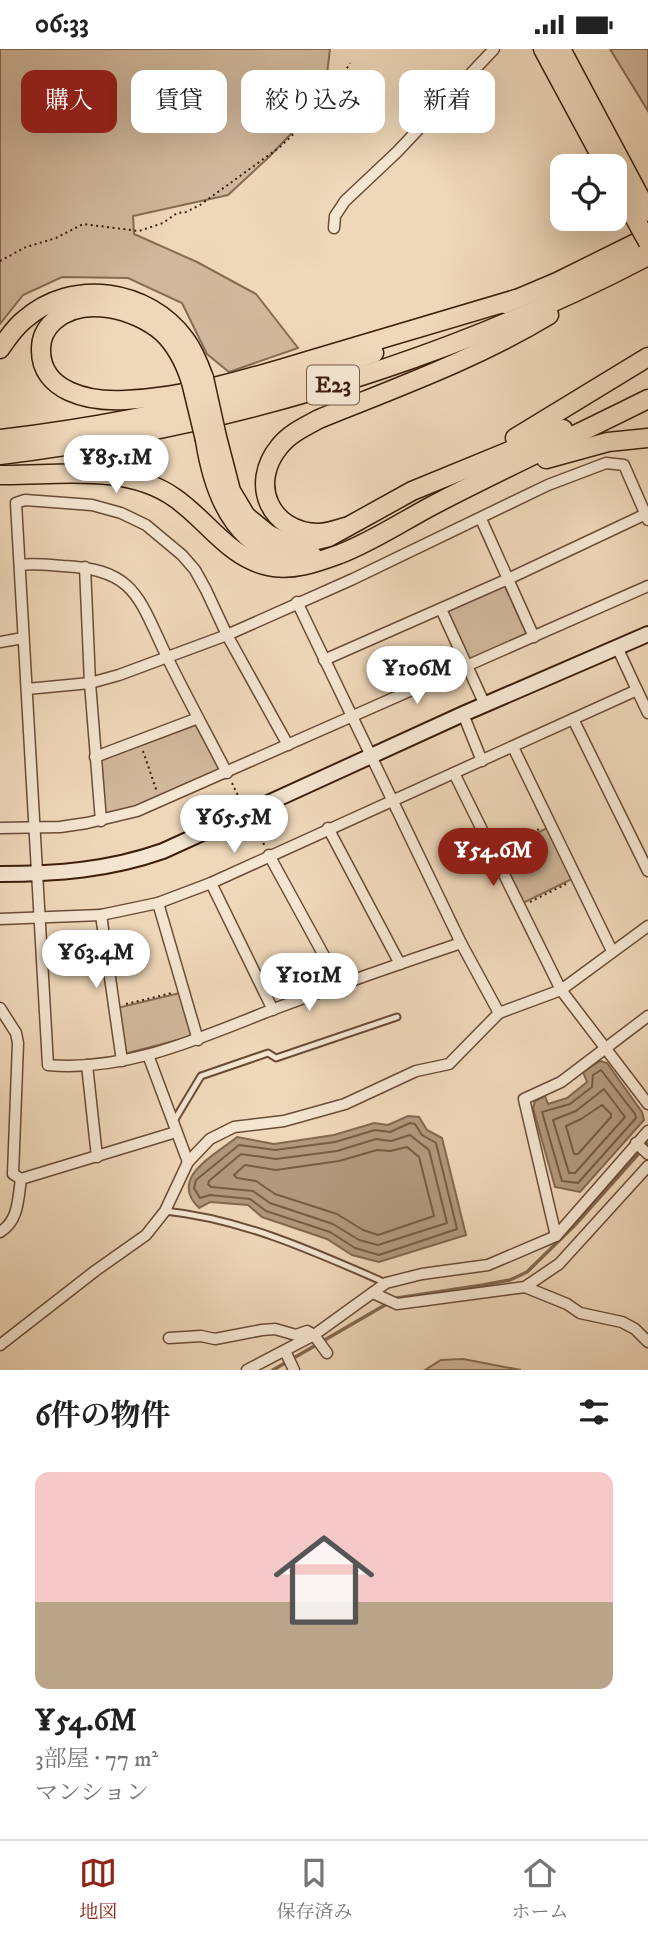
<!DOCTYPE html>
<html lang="ja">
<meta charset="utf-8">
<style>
:root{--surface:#fff;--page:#f2f2f2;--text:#222;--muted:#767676;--line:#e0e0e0;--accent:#8f2418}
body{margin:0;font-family:"IM FELL DW Pica","Noto Serif JP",serif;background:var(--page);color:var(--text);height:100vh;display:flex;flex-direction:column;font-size:26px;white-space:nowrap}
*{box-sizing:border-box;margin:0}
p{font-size:23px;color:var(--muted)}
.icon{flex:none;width:38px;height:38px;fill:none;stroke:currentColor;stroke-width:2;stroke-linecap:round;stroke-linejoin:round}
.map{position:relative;height:1321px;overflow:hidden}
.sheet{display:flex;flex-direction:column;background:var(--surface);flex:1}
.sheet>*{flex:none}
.top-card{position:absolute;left:21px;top:21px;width:607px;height:63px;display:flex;gap:14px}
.controls{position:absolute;left:550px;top:105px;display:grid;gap:14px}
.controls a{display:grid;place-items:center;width:77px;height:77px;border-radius:14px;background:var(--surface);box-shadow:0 7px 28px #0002;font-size:35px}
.price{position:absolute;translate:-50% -60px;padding:0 16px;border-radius:24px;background:#fff;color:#222;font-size:23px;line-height:46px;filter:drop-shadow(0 2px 4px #0008)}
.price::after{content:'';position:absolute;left:50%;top:42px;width:21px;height:16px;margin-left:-10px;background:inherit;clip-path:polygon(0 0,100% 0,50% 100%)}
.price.selected{background:var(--accent);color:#fff}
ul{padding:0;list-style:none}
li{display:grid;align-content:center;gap:14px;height:371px;padding:0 35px}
li span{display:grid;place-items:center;height:217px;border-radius:14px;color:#555}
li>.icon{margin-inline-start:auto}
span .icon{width:126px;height:126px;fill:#fffc;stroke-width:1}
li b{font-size:30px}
h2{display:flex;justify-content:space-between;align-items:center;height:84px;padding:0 35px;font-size:30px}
.pill{padding:0 24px;border-radius:14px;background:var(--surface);box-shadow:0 7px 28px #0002;font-size:24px;line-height:63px}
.pill.selected{background:var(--accent);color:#fff}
.status{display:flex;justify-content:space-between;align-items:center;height:49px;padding:0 35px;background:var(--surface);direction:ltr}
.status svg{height:19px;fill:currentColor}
.tab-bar{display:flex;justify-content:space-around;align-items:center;height:98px;border-top:2px solid var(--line);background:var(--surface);font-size:19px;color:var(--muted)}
.tab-bar a{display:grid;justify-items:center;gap:4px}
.tab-bar .selected{color:var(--accent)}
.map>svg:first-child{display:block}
</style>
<div class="status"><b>06:33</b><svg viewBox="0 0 49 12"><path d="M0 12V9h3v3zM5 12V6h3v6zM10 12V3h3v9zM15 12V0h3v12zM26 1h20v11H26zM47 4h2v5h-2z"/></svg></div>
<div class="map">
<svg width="648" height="1321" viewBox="0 0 648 1321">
<rect width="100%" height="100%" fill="#efd8ba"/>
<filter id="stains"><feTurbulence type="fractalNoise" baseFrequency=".00286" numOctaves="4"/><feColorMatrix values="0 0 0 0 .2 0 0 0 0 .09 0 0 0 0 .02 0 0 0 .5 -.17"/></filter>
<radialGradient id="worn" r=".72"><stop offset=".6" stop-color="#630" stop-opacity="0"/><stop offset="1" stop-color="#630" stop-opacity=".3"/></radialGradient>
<g fill="#d1b89c" stroke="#876b53" stroke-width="2">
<polygon points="0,0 330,0 324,50 269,108 228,146 133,167 134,185 197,213 256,245 298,299 229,323 207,305 182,254 128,229 62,228 23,246 0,275"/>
<polygon points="610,0 648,0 648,62"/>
<polygon points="504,535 527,586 468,613 444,563"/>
<polygon points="196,676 221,721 137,758 105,766 101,711"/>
<polygon points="547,779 572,830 521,855 496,804"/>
<polygon points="180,944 193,987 124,1005 117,959"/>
<polygon points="463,1310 521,1321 425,1321 441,1311"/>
</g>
<g fill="#b2997e" stroke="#836850" stroke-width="2">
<polygon points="600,1012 607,1014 642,1063 644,1071 580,1143 555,1138 533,1059 535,1052 545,1047 548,1055 567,1049 587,1033 583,1023"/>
<path d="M408 1067 419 1068 427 1081 442 1089 466 1186 379 1213 352 1206 327 1190 262 1168 248 1156 210 1153 199 1159C168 1129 214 1107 237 1088L274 1095 334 1086 374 1074 388 1076Z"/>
</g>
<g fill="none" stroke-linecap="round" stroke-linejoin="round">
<g stroke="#785c44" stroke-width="2">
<polygon points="601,1021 635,1065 636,1069 578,1134 562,1132 542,1063 570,1055 592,1038 593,1026"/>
<polygon points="604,1040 625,1068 575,1124 569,1124 553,1071 576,1062"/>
<polygon points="602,1056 611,1065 611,1068 578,1105 574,1105 566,1077 581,1070"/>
<polygon points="410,1074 415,1075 422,1086 436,1094 457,1180 379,1206 355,1199 330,1183 266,1162 250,1150 210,1146 200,1149 194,1139 196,1131 239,1096 275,1101 335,1093 375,1081 390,1083"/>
<polygon points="410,1086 429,1101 447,1174 378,1196 359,1191 333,1175 270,1154 253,1142 211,1138 208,1135 209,1132 241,1105 276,1110 337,1102 376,1090 391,1092"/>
<polygon points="407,1098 419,1108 434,1167 378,1186 363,1181 337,1165 275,1145 256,1132 237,1129 234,1126 245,1116 276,1121 339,1112 377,1101 390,1102"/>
</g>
<polyline stroke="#836850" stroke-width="3.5" points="273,1321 397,1249 483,1236 510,1231 527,1223 575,1176 648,1094"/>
<defs>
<g id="lane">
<polyline points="174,1072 201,1027 268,1004 276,1009 397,968"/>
<path d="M165 1162C243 1170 315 1203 386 1234"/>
</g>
<g id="street">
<polyline points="334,179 335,167 345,152 397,103 494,0"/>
<polyline points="481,470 534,588"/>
<path d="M20 516C34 514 48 516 63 517 136 520 139 550 167 608 186 647 207 685 227 724"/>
<polyline points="85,518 90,634 101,772"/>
<polyline points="297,553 461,894 499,964"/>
<polyline points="441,560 485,656"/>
<polyline points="0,593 23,589"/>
<polyline points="617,598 637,641"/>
<polyline points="324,611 508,530 646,465"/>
<polyline points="27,640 90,634 119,626 227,586 353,530 548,436 606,414 624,416 648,471"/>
<polyline points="463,665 482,712"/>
<polyline points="573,670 648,822"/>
<path d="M288 696 227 586 206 541 195 521 182 506 146 476 121 464 92 456 25 451 16 454 48 1016C128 1023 202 988 274 960 336 937 398 915 461 894"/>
<polyline points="513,698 612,902"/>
<polyline points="95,708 198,669"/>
<polyline points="454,724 561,941 648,1055"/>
<polyline points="0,779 60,778 87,774 137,762 648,537"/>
<polyline points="328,779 400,915"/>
<polyline points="269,806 340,936"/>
<polyline points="211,834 273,961"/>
<polyline points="158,854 198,991"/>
<polyline points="101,866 122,1012"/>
<polyline points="0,870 101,866 158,854 211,834 637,641 648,664"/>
<polyline points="0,959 16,984 18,994 13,1125 21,1130 176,1083"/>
<polyline points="148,1006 188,1113"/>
<polyline points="87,1016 97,1108"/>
<polyline points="636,1094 648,1105"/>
<path d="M0 1183C19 1172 18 1149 21 1130"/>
<polyline points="556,1187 524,1050 561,1033 648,967"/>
<polyline points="525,1238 567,1255 580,1264 622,1273 635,1280 648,1293"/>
<polyline points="373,1244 397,1255 525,1238 559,1215 648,1117"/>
<polyline points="169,1289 201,1287 215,1290 262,1281 275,1280 296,1286 307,1282 314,1286 327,1304"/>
<polyline points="0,1296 95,1222 146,1186 165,1162 188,1113 210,1090 234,1078 284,1072 345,1055 416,1022 449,1015 499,964 561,941 648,877"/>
<polyline points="285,1302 294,1321"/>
<polyline points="247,1321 314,1286 386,1234 422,1225 488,1216 556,1187 648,1082"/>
</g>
<path id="secondary" d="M0 825C57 825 109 821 163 802L463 665 648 585"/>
<g id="highway">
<polyline points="543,0 606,117"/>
<polyline points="561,0 648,163"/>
<polyline points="614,132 639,177"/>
<polyline points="505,255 557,233 648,188"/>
<path d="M0 300C7 290 14 279 24 271 72 228 148 240 185 290 194 302 199 315 204 329"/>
<path d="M191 333C185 314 176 296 162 283 135 260 83 246 54 272 45 280 41 289 41 300 40 343 90 353 125 351 191 348 254 328 317 309 383 290 449 270 516 250"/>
<polyline points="217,388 231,442 246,467 268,485 280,491 305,494 329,488 412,442 563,380"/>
<polyline points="515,389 648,308"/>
<path d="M0 390C127 375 254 347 374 304"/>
<path d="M205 391C214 449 240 515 312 506"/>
<path d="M0 406C226 378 446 313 648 207"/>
<polyline points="546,410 608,393 648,389"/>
<path d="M0 426C57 427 126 414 175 449 207 471 228 508 268 517 292 523 318 513 340 505 376 491 409 468 443 451 511 416 580 384 648 350"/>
<path d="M345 478C336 481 327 484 318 484 270 483 249 435 279 398 289 385 304 378 319 370 398 338 476 310 549 266"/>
</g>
</defs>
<use href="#lane" stroke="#6a4c36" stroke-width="9"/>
<use href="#street" stroke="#6a4c36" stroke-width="13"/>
<use href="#secondary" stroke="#3d1e0a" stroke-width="18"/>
<use href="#highway" stroke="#3d1e0a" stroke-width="21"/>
<g stroke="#3d1e0a" stroke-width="2" stroke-dasharray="2 3.5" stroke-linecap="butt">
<polyline points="0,212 26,198 56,189 83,175 139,182 163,174 177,164 186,163 200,156 280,98 325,55 350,14"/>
<polyline points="143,702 157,743"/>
<polyline points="232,734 240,751"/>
<polyline points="252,775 265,797"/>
<polyline points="503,799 541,779"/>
<polyline points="530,853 566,835"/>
<polyline points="126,955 172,944"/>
</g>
<use href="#lane" stroke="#f5e6d2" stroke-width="5"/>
<use href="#street" stroke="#f5e6d2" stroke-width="10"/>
<use href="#secondary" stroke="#f5e6d2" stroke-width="14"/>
<use href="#highway" stroke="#efd8ba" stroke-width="18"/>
<defs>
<g id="highway-bridge">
<polyline points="639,177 648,193"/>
<polyline points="204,329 217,388"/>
<polyline points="191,333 205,391"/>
</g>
</defs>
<use href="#highway-bridge" stroke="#3d1e0a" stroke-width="21" stroke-linecap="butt"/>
<use href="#highway-bridge" stroke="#efd8ba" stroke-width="18"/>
</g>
<g text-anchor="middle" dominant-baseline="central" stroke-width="5" stroke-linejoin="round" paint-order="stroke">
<rect fill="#f5e6d2" stroke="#745a46" stroke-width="2" x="307" y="316.5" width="52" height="39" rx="5"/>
<g font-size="23" font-weight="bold" fill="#3d1e0a">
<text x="333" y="336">E23</text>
</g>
</g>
<rect width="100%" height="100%" filter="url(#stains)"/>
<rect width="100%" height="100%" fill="url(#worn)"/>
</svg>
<div class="controls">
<a><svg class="icon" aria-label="locate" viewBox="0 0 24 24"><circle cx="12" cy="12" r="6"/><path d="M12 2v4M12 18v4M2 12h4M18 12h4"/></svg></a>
</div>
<b class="price" style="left:116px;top:446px">¥85.1M</b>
<b class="price" style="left:417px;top:657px">¥106M</b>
<b class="price" style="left:234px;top:806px">¥65.5M</b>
<b class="price selected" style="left:493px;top:839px">¥54.6M</b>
<b class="price" style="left:96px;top:941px">¥63.4M</b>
<b class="price" style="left:309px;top:964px">¥101M</b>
<div class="top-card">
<a class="pill selected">購入</a>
<a class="pill">賃貸</a>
<a class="pill">絞り込み</a>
<a class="pill">新着</a>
</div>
</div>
<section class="sheet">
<h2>6件の物件<svg class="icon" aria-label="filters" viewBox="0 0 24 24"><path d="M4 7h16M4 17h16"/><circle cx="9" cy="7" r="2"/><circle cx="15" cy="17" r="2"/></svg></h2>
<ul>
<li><span style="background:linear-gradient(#f6c9c9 60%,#b9a48a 0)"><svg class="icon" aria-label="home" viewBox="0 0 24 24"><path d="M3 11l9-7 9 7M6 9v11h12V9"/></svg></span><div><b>¥54.6M</b><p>3部屋 · 77 m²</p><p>マンション</p></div></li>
</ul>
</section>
<nav class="tab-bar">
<a class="selected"><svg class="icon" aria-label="map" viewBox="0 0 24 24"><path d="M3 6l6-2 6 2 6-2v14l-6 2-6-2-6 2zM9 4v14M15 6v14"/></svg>地図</a>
<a><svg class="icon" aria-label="saved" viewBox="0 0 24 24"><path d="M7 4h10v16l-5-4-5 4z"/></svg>保存済み</a>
<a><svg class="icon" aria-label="home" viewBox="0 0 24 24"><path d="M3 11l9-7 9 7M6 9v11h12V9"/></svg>ホーム</a>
</nav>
